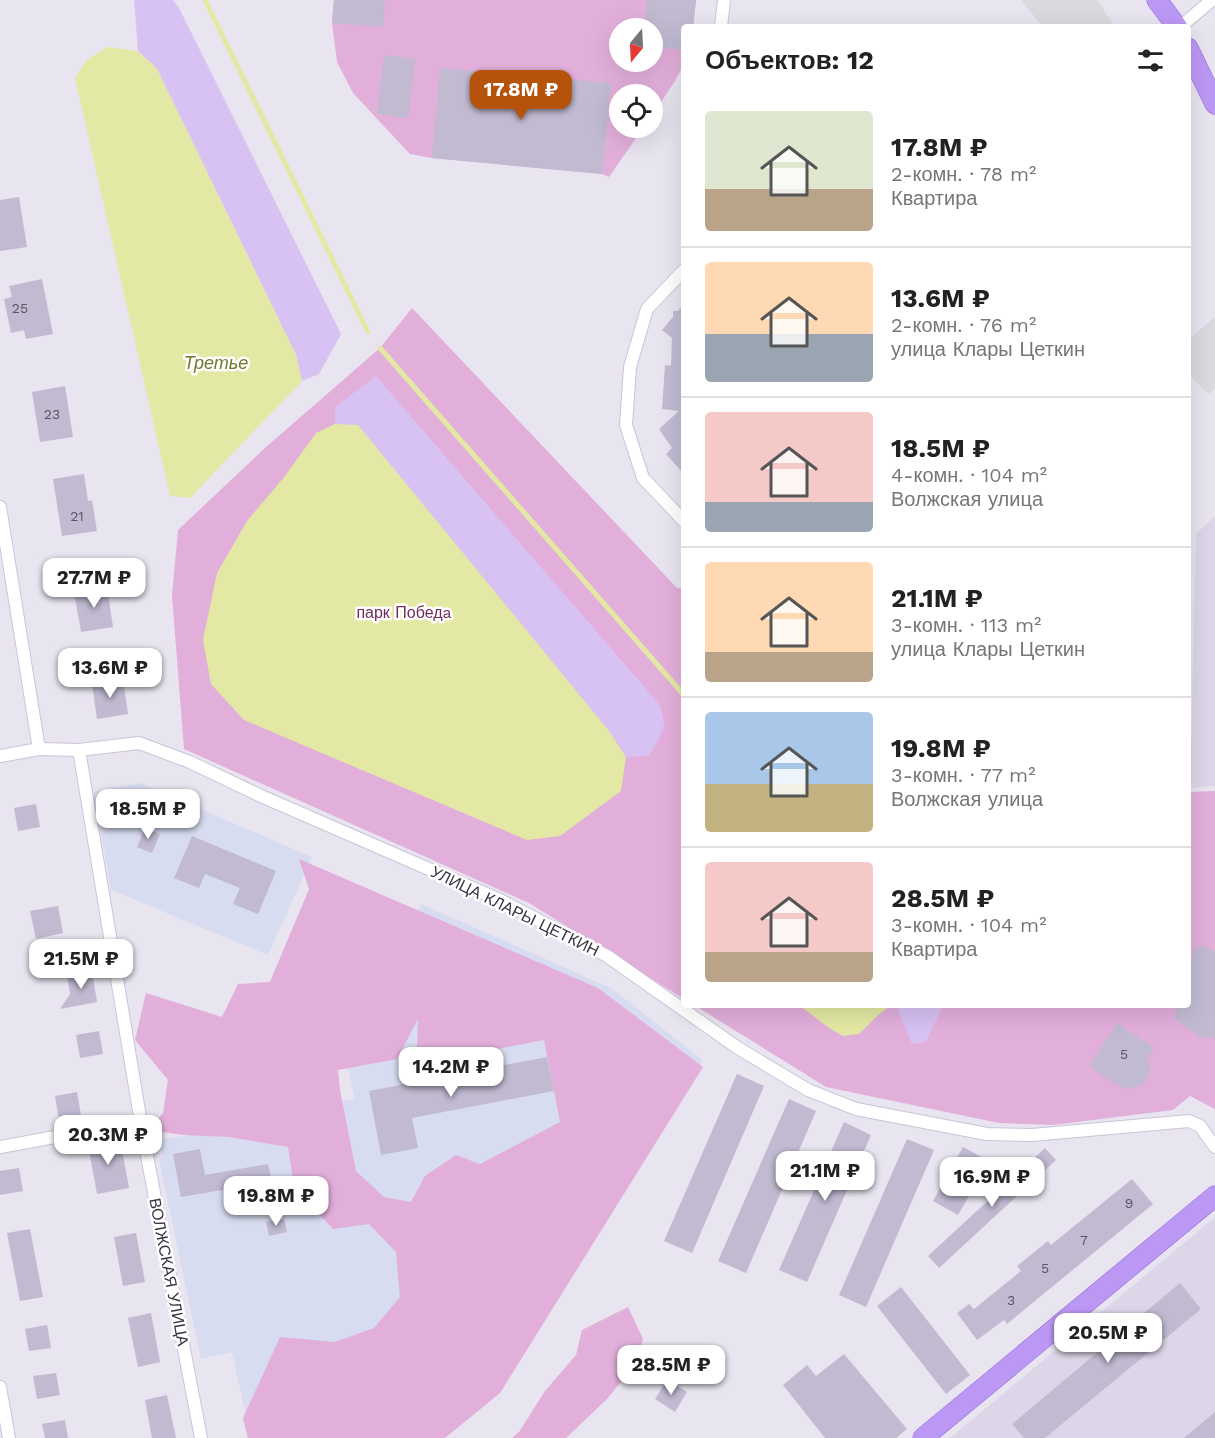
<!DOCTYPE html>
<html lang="ru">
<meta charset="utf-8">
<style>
:root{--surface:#fff;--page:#f2f2f2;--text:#222;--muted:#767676;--line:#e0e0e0;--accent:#b45309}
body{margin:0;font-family:"Work Sans",sans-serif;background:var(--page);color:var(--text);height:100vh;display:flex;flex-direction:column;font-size:22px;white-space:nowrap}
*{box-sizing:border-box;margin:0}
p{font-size:20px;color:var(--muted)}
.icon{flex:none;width:33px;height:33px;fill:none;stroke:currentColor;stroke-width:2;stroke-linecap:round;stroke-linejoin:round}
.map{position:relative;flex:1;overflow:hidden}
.drawer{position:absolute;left:681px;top:24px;width:510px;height:984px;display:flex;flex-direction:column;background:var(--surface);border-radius:6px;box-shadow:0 6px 24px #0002}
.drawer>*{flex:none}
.needle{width:39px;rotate:198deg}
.tools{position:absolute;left:609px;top:18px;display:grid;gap:12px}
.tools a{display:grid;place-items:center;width:54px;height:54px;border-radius:50%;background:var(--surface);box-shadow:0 6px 24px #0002;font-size:30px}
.price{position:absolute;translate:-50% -51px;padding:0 14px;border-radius:12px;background:#fff;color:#222;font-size:20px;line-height:39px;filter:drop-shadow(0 2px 3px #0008)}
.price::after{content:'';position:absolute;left:50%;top:36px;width:18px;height:14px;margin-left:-9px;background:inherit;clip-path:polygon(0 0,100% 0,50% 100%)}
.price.on{background:var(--accent);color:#fff}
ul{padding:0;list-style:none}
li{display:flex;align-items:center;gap:18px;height:150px;padding:0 24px}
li+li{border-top:2px solid var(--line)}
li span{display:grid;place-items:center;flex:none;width:168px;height:120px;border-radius:6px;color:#555}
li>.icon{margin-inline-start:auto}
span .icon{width:72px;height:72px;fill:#fffc;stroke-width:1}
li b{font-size:26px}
h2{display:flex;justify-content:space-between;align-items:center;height:72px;padding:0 24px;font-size:26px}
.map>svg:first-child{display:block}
</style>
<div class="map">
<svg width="1215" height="1438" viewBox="0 0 1215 1438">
<rect width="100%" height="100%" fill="#e8e4f0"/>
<g fill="#ddd6e8">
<polygon points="1215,516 1215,786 1190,788 1196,534"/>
<polygon points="1215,1217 1215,1438 950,1438"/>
</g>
<g fill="#d8dcf0">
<polygon points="140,783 312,857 268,955 111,890 94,792"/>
<polygon points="421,904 611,988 703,1060 496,1391 251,1438 232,1352 201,1359 159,1160 163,1156 161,1144 155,1140 237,1129 237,1122 355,1099 346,1059 356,1056"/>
</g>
<g fill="#e2afdb" fill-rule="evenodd">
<path d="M334 0H696L693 27H684V64L675 81 653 114 652 94H620V128H643L609 177 602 174 432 158 410 154 353 93 337 62 332 23ZM620 28H652V62H620Z"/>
<polygon points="412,308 677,588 684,588 684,999 529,903 184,749 172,596 178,530 266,447 380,348"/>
<polygon points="1215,791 1215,1109 1190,1096 1173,1110 1053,1125 999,1123 826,1087 694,1005 1188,1005 1188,792"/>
<path d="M299 859 598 988 703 1067 500 1393 445 1438H248L243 1418 280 1337 335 1342 374 1328 400 1297 396 1252 369 1224 333 1229 308 1202 295 1194 288 1147 229 1137 183 1135 149 1130 163 1113 168 1080 135 1040 146 993 222 1017 238 984 270 982 309 889ZM418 1019 417 1051 456 1057 544 1040 560 1122 480 1164 456 1155 425 1176 411 1202 384 1197 356 1171 340 1090 338 1070 397 1059Z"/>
<polygon points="628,1307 643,1339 634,1366 607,1399 566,1438 512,1438 519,1432 545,1391 576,1355 582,1330"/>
</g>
<g fill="#d8c1f3">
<polygon points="134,0 173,0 179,8 341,334 319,374 302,381 296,355 157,69 138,51"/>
<polygon points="376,376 660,705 665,727 649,756 626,757 609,731 358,426 335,424 335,407"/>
<polygon points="896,1005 943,1005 926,1042 912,1044"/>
</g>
<g fill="#dad9de">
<polygon points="1021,0 1097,0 1115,27 1043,27"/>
<polygon points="1215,317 1215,389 1208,394 1188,374 1188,340"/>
</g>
<g fill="#e3e9a4">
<polygon points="107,47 138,51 157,69 296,355 302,381 190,498 170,496 75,78 87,60"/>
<polygon points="335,424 358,425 609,731 626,757 621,791 560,836 527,840 244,720 211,684 203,640 217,573 247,521 285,476 316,433"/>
<polygon points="799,1005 891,1005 877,1016 859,1034 843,1036 829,1028"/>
</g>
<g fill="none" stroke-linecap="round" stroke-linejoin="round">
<g stroke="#e3e9a4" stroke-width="5">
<polyline points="205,0 368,332"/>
<polyline points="380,348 684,695"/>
</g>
</g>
<g fill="#c1bad1">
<polygon points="334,0 385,0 383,27 332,23"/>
<polygon points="647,0 696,0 693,27 684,27 684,50 652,47 652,28 644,28"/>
<polygon points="384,55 415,59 408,118 377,114"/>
<polygon points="440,68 611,83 602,174 432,158"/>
<polygon points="19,197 27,247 0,251 0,200"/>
<polygon points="42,279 53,334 26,339 24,330 11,333 4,299 12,297 9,286"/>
<polygon points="684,303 684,474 666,454 672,448 659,429 679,411 662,409 665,365 671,366 672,338 662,330 673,317 673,311 678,311"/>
<polygon points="65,386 73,437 40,442 32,392"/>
<polygon points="84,474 88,501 92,500 97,531 62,536 53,479"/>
<polygon points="107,587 113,627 81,632 74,592"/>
<polygon points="123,679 128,714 97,719 92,684"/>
<polygon points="36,804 40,827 18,831 14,808"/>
<polygon points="145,828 160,834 152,853 137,847"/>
<polygon points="192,836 276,871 258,914 233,904 240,888 205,874 199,888 174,878"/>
<polygon points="58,906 63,933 36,939 30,911"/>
<polygon points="1203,946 1215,951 1215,1037 1201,1038 1175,1019 1177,1005 1188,1005 1188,971 1195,948"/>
<polygon points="92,971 97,1002 60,1009 70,994 67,976"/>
<polygon points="1117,1023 1154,1048 1147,1059 1150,1067 1149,1074 1146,1080 1141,1085 1134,1088 1128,1089 1115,1084 1089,1066"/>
<polygon points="99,1031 103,1054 80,1058 76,1035"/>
<polygon points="547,1057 554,1091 412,1118 418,1148 381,1155 369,1091"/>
<polygon points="737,1074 764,1086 692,1253 664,1241"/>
<polygon points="77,1092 81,1115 59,1119 55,1096"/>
<polygon points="789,1099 816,1111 746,1273 718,1261"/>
<polygon points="844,1122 871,1135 807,1282 779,1270"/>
<polygon points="120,1139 129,1188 97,1194 88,1145"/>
<polygon points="907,1139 934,1150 866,1307 839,1295"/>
<polygon points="963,1147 989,1161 958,1215 933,1201"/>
<polygon points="1045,1148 1056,1160 939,1268 928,1256"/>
<polygon points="200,1149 205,1175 268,1164 273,1188 229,1195 228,1189 181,1197 173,1154"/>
<polygon points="19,1168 23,1191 0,1195 0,1171"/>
<polygon points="1132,1179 1153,1204 1007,1324 1004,1320 977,1340 957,1313 969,1304 974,1309 1021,1271 1017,1266 1048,1241 1051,1245"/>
<polygon points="284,1219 287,1232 269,1236 266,1222"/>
<polygon points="30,1229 43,1297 20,1301 7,1233"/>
<polygon points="136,1233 145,1282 123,1286 114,1237"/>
<polygon points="1180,1283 1201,1309 1045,1438 1024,1438 1012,1424"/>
<polygon points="901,1287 970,1375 946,1394 877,1306"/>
<polygon points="151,1313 160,1362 138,1367 128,1318"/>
<polygon points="47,1325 51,1348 29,1351 25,1329"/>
<polygon points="844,1354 907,1429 896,1438 825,1438 783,1385 807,1365 816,1376"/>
<polygon points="56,1373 60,1395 37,1399 33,1376"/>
<polygon points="667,1380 687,1392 675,1412 655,1399"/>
<polygon points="167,1395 176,1438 152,1438 145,1400"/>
<polygon points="1215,1412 1215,1438 1184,1438"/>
<polygon points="65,1420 68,1438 45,1438 42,1424"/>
</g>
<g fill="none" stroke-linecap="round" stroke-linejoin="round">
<defs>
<g id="street">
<polyline points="721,27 724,0"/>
<polyline points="1180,27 1212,0"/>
<polyline points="684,270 647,309 630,367 626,425 643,478 684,521"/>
<polyline points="0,507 39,749"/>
<polyline points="79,750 143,1135 201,1438"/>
<polyline points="0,756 39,749 79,750 139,743 190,762 261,796 500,900 607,956 738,1048 808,1090 856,1109 987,1134 1032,1135 1189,1121 1200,1126 1215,1147"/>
<polyline points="0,1147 60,1136"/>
<polyline points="0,1387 9,1438"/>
</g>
<g id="primary">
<polyline points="1157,0 1177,27"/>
<polyline points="1188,48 1215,104"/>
<polyline points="923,1438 1215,1196"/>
</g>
</defs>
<use href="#street" stroke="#cbc4d9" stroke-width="14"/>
<use href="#primary" stroke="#9369d9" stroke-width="21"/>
<use href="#street" stroke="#fff" stroke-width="12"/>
<use href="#primary" stroke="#bc98f5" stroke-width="20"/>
</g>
<g text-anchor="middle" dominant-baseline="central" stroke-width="5" stroke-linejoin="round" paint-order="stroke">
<g font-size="14" fill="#5a5666">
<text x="20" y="308">25</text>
<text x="52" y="414">23</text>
<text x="77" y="516">21</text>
<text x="1124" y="1054">5</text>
<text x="1129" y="1203">9</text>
<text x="1084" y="1240">7</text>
<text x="1045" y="1268">5</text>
<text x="1011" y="1300">3</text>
</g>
<g font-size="16" fill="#6e2d5b" stroke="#fff">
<text x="404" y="612">парк Победa</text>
</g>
<g font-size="16" fill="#383442" stroke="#fff">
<text transform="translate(515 911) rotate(26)">УЛИЦА КЛАРЫ ЦЕТКИН</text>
<text transform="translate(169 1272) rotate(79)">ВОЛЖСКАЯ УЛИЦА</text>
</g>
<g font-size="18" font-style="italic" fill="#70782c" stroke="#fff">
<text x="216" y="362">Третье</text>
</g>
</g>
</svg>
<div class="tools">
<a><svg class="needle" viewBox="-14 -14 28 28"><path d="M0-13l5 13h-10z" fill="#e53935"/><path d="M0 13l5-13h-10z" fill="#767676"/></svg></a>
<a><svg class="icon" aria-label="locate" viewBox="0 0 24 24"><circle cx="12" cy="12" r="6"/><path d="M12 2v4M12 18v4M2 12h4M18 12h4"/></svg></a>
</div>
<b class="price on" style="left:521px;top:121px">17.8M ₽</b>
<b class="price" style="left:94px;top:609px">27.7M ₽</b>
<b class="price" style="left:110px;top:699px">13.6M ₽</b>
<b class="price" style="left:148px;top:840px">18.5M ₽</b>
<b class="price" style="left:81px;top:990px">21.5M ₽</b>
<b class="price" style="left:451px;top:1098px">14.2M ₽</b>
<b class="price" style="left:108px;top:1166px">20.3M ₽</b>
<b class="price" style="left:825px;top:1202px">21.1M ₽</b>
<b class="price" style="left:992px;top:1208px">16.9M ₽</b>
<b class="price" style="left:276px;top:1227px">19.8M ₽</b>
<b class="price" style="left:1108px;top:1364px">20.5M ₽</b>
<b class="price" style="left:671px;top:1396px">28.5M ₽</b>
<section class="drawer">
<h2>Объектов: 12<svg class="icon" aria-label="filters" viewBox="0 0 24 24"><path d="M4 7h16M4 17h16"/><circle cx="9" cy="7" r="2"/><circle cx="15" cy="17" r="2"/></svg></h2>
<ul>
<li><span style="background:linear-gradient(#dfe7d0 65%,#b9a48a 0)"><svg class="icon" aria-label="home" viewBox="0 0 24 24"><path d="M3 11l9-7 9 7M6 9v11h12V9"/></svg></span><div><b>17.8M ₽</b><p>2-комн. · 78 m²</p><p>Квартира</p></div></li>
<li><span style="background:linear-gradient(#ffd9b3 60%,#9aa5b1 0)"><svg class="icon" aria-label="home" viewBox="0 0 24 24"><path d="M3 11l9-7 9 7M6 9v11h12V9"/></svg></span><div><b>13.6M ₽</b><p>2-комн. · 76 m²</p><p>улица Клары Цеткин</p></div></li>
<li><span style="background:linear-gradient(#f6c9c9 75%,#9aa5b1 0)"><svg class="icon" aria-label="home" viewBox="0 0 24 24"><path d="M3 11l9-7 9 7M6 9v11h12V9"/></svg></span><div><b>18.5M ₽</b><p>4-комн. · 104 m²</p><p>Волжская улица</p></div></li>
<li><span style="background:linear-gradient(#ffd9b3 75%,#b9a48a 0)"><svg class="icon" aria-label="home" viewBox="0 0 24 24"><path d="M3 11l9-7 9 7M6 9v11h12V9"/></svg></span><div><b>21.1M ₽</b><p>3-комн. · 113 m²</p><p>улица Клары Цеткин</p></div></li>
<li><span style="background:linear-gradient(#a9c7e8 60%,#c2b280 0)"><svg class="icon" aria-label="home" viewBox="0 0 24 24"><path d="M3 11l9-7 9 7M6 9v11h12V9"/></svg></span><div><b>19.8M ₽</b><p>3-комн. · 77 m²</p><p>Волжская улица</p></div></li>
<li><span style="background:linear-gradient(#f6c9c9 75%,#b9a48a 0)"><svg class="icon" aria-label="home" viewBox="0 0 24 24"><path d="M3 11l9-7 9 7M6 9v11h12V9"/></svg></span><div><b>28.5M ₽</b><p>3-комн. · 104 m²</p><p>Квартира</p></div></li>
</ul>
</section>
</div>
